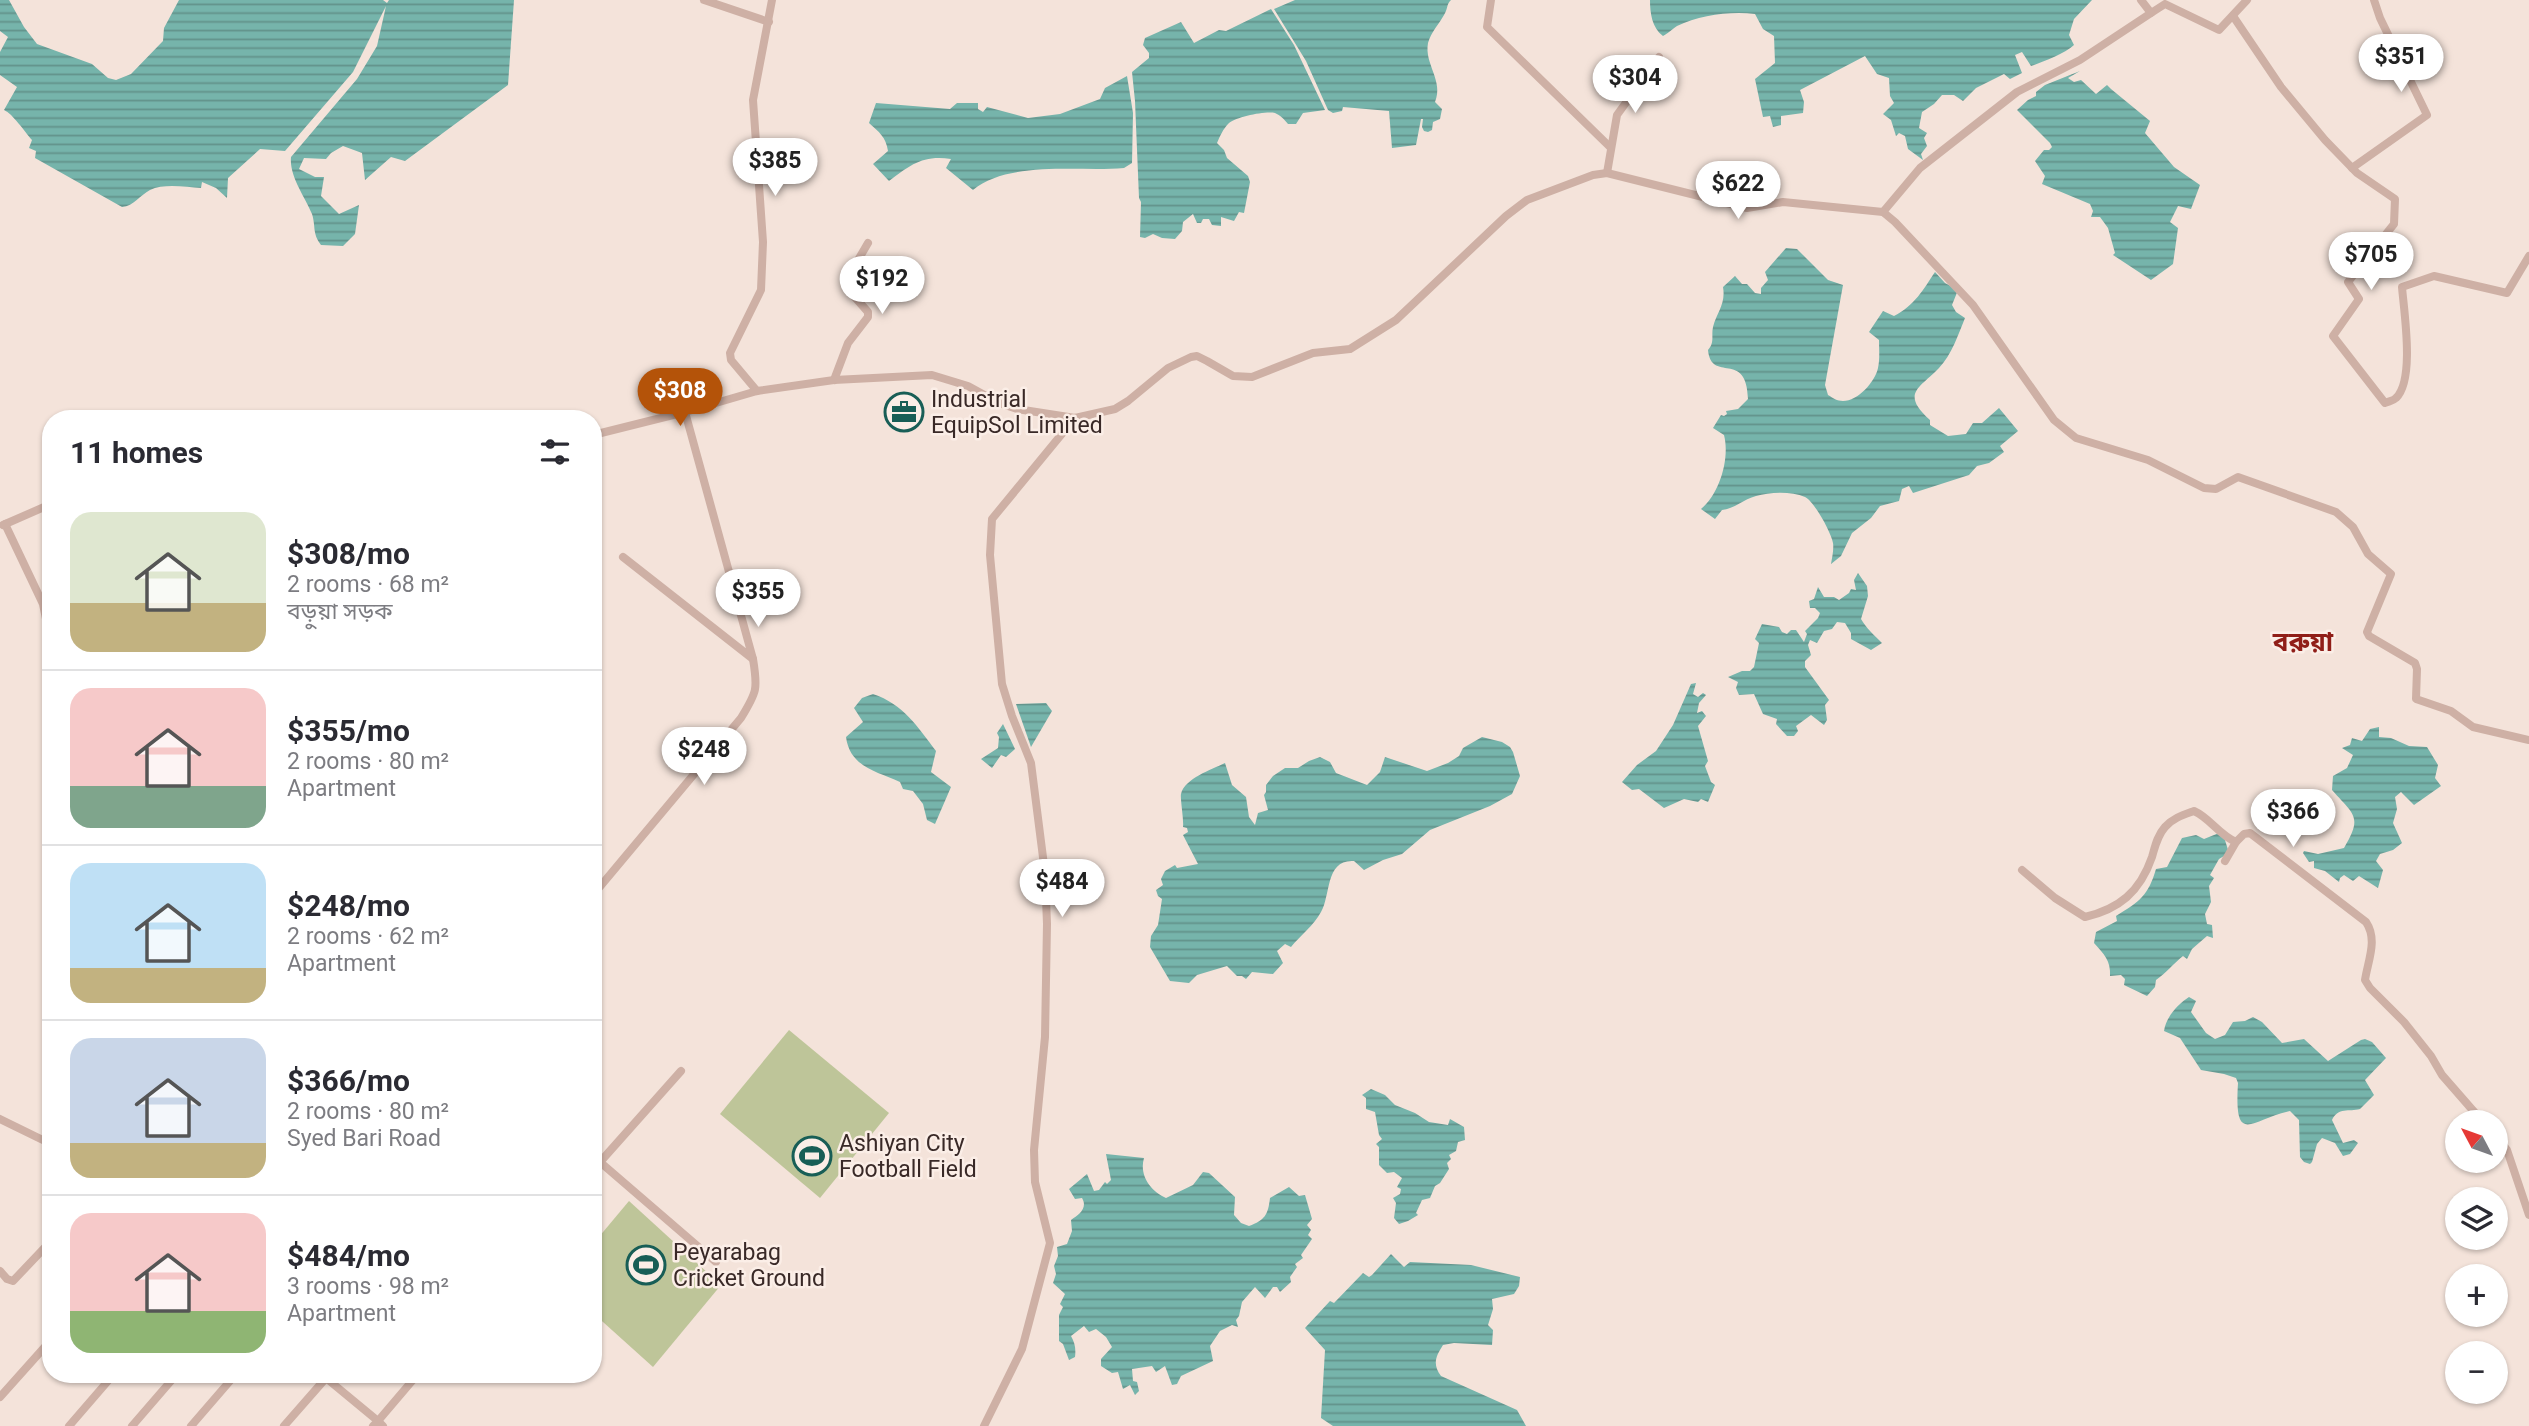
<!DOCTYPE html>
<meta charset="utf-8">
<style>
:root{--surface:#fff;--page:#f7f7f7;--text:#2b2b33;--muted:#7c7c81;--line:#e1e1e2;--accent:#b45309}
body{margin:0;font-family:Roboto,"Noto Sans Bengali",sans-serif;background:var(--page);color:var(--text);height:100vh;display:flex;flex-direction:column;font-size:26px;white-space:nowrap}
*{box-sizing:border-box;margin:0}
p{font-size:23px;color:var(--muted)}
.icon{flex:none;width:38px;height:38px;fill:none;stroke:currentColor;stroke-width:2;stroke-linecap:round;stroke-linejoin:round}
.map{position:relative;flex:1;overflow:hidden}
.drawer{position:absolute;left:42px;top:410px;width:560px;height:973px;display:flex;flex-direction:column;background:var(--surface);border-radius:28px;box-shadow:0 2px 5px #0004}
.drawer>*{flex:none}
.needle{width:46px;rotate:311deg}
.buttons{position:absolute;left:2445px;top:1110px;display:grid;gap:14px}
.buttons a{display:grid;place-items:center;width:63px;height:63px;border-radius:50%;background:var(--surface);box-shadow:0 2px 5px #0004;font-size:35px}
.price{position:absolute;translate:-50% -60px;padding:0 16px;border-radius:24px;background:#fff;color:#222;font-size:23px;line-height:46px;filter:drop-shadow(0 2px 4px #0008)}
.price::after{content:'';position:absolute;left:50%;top:42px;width:21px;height:16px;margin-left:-10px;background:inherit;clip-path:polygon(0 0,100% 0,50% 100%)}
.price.active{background:var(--accent);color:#fff}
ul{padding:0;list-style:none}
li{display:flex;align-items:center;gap:21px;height:175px;padding:0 28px}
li+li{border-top:2px solid var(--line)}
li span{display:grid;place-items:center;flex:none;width:196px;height:140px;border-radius:21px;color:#555}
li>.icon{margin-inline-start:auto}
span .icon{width:84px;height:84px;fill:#fffc;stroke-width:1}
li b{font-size:30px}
h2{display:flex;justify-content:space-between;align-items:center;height:84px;padding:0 28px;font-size:30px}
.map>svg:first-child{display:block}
</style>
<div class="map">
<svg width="2529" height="1426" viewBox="0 0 2529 1426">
<defs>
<pattern id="water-rules" width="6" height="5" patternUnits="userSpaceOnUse" patternTransform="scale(1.75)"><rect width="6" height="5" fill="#76b4ab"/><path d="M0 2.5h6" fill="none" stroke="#62928b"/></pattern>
</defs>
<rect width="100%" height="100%" fill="#f4e3da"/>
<g fill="#bec599">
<polygon points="789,1030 889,1113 820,1198 720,1114"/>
<polygon points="629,1201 721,1285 653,1367 593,1313 593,1244"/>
</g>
<g fill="url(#water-rules)">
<path d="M0 0H9L24 27 37 44 92 64 108 78 116 80 131 74 163 41 164 28 179 0H383L387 3 389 0H514L508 85 405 161 391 157 365 180 362 153 343 146 331 153 326 159 304 158 299 169 315 177H324L321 196 339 214 359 205 355 234 343 246 321 245C312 233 316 227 312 214 305 197 289 176 291 157L357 79 377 46 386 6 353 72 285 151 260 149 228 178 227 198 216 188 202 182 201 188C186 187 164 183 150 190 140 195 134 206 122 207L35 158 36 151 29 148 32 140C24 131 13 114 4 110L17 87 0 75V52L8 37 0 31Z"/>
<path d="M1295 0H1451C1446 5 1448 9 1444 15 1439 24 1431 32 1428 43 1424 64 1444 81 1435 102L1442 109 1440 119 1433 122 1432 130 1428 132 1424 131 1422 127 1423 119H1421L1416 145 1392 148 1389 111 1343 107 1342 111 1333 113 1328 110 1306 61 1274 9Z"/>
<path d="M1650 0H2092L2074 19 2069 35 2074 45C2064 54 2045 61 2031 66L2022 52 2015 55 2022 73 2010 79 2004 74 1976 88 1963 101 1954 95H1942L1934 104 1922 112 1919 128 1927 133 1924 138 1927 146 1921 154 1923 160 1908 149 1905 136 1899 133 1896 136 1891 120 1883 114 1894 103 1890 96 1889 78 1877 74 1865 56 1800 90 1804 102 1803 113 1781 116V125L1773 127 1770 116 1763 117 1755 79 1775 63 1774 36 1763 29 1755 14C1731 11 1700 15 1677 26 1672 29 1669 33 1663 36 1652 28 1650 13 1650 0Z"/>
<path d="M1271 9 1294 45 1325 110 1303 113 1296 124H1288C1285 120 1280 115 1275 113 1264 111 1237 117 1229 123 1223 129 1220 136 1217 143L1224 150 1227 158 1248 176 1250 182 1244 213 1239 212 1234 221 1221 217V226L1212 225 1209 219H1203L1201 223H1197L1193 214 1183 222 1182 231 1175 239 1162 238 1153 234 1145 238 1140 237 1141 202 1139 198 1135 101 1132 72 1149 58V53L1143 45 1145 38 1181 22 1194 43 1219 30 1226 31Z"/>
<polygon points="2080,71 2068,78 2074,82 2081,80 2096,94 2107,85 2111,89 2150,121 2145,133 2174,167 2200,185 2191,209 2178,206 2170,222 2178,228 2173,264 2151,280 2113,255 2115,253 2108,228 2100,217 2091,217 2093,211 2090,204 2042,184 2045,176 2035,161 2044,150 2049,150 2052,147 2050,143 2017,110 2028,100 2036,96 2036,92 2045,85"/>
<path d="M1127 76 1133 113 1132 163 1124 168C1081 172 1008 160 973 190L946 168 951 159C922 155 911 165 889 181L873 164 888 151C886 137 879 132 869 123L876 103 950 109 957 103H978V109L983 112 987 107 1028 118 1060 114 1100 99 1105 88Z"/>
<path d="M1786 248 1797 249 1828 280 1843 285 1825 385 1828 395C1833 398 1837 401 1843 401 1858 401 1875 382 1878 368 1880 359 1879 349 1879 340L1869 332 1883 311 1894 316C1915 305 1923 290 1935 272L1945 283 1958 290 1952 305 1956 312 1965 318C1958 335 1952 354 1939 368 1920 388 1900 393 1930 420V425L1948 436 1966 434 1973 423H1982L1999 408 2018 431 2000 446 2004 452 1989 463 1977 466 1969 475 1913 493 1909 486 1902 489 1899 501 1880 506 1871 518 1852 533 1841 556 1831 564C1832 558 1834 549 1833 543 1831 532 1814 501 1805 497 1791 491 1770 492 1756 496 1744 499 1734 509 1722 510L1715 519 1701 509C1720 493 1730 458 1724 435L1713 428 1721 415 1724 416 1727 414 1726 411 1738 409 1748 399C1747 349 1711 384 1708 350 1715 342 1711 336 1713 327 1717 312 1726 304 1723 287L1735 276 1742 284H1747L1755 293 1761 294V288L1768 280 1765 272Z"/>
<path d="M1858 573 1867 586 1868 596 1861 619C1866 628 1875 636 1882 643L1871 650 1851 639V633L1845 623 1837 622 1832 629 1824 631 1817 643 1810 640 1808 645 1811 655 1805 661V667L1829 700 1825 705 1827 720 1824 725 1811 715 1796 726 1798 731 1794 736H1787L1776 724 1777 719 1763 714 1754 694 1739 695 1736 688 1738 682 1728 677 1742 671H1750L1754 667 1759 643 1755 639 1762 624 1779 627 1782 632 1787 634 1791 630H1796L1804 642 1807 634 1805 631 1818 618 1820 613 1815 608H1810L1809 601 1814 599 1818 587 1824 597H1834L1839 600 1849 593 1851 589 1856 590 1854 580Z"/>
<polygon points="1696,683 1693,694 1698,697 1703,693 1706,695 1699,703 1697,713 1702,711 1706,716 1698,726 1708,761 1705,766 1711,782 1715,785 1708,802 1701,799 1698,802 1684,799 1664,808 1639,789 1632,790 1622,782 1637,765 1656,751 1673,725 1691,684"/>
<path d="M873 694C903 704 918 727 936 751L931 772 951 787 935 824 927 820 923 804 913 791 903 789 900 782C876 771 850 767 846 737L863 722 854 708 862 698Z"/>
<polygon points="1046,703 1052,711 1031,747 1016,704"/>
<polygon points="1003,724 1015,749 1006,757 1001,755 992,768 981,759 998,748 999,737 997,733"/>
<path d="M2379 727V737L2391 738 2409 746 2427 747 2438 765 2435 778 2441 786 2414 805 2401 792 2395 797 2397 809 2393 823 2402 843 2393 850 2380 854 2376 861 2383 870 2378 888 2359 876 2353 881 2344 875 2340 878 2339 882 2325 871 2314 868V861L2309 862 2303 853 2304 851 2318 854 2344 848C2363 816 2354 815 2332 790L2333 776 2347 768 2353 755 2342 748 2350 745 2352 738 2362 741 2370 729Z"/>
<path d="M1482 737 1502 742 1510 747 1513 752 1520 776 1512 794 1490 806 1430 830 1402 854 1383 860 1364 870 1354 861C1325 859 1331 895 1321 912 1314 925 1300 936 1291 947L1285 944 1277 951 1283 963 1273 974 1252 972 1246 979 1242 976H1237L1227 966 1197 975 1189 983 1170 981 1150 947 1151 936 1158 925 1162 899 1158 896 1156 890 1163 885 1161 879 1165 871 1175 865 1177 868 1198 864 1183 835 1188 832 1187 828 1183 827C1184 820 1180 798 1181 794 1185 778 1211 770 1225 763L1232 785 1246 797 1249 817 1255 825 1258 813 1268 810 1264 795 1266 792V785L1273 776 1285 768H1298L1309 761 1320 757 1330 762 1336 773 1367 785 1380 772 1385 757 1427 771 1448 763 1459 756 1463 748Z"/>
<path d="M2219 833 2224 837 2229 853 2219 859 2210 875 2214 878 2209 886 2211 902 2205 914 2207 924 2212 925 2213 938 2207 936 2192 949 2187 959 2183 956C2173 964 2166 973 2156 980L2155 987 2147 996 2124 985 2125 979 2121 975 2110 976C2111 961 2104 954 2094 943L2096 932 2117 921 2116 916C2140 901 2148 896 2156 869L2167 867 2182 838 2196 835 2204 839Z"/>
<path d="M2189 997 2196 1001 2191 1012 2206 1033 2215 1039 2225 1035 2233 1022 2245 1021 2253 1017 2262 1022 2282 1043 2304 1039 2328 1061 2361 1040 2365 1039 2372 1042 2386 1058 2365 1080 2374 1095 2360 1109C2349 1112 2338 1107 2332 1120L2343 1143 2354 1140 2358 1143 2350 1154 2343 1156 2335 1143 2322 1138 2317 1144 2312 1162 2310 1164 2304 1162 2300 1157 2299 1120 2290 1111C2251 1119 2234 1148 2238 1083L2236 1078 2224 1074 2201 1070 2180 1038 2164 1031C2166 1017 2178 1004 2189 997Z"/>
<polygon points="1371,1089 1385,1095 1395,1105 1415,1113 1429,1122 1448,1125 1450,1119 1464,1127 1465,1140 1458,1142 1456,1151 1449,1155 1451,1159 1447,1163 1449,1169 1440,1183 1435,1186 1430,1198 1422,1200 1416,1213 1418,1215 1408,1221 1399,1224 1394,1218 1396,1203 1393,1198 1400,1194 1401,1189 1397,1187 1402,1178 1394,1172 1387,1173 1379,1165 1379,1147 1376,1144 1382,1139 1379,1135 1375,1112 1366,1109 1366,1098 1362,1095"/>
<path d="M1106 1154 1144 1158C1139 1175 1150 1191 1166 1198L1193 1185 1203 1172 1209 1173 1235 1197 1234 1215 1241 1223 1249 1226C1265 1220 1268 1215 1270 1198L1289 1187 1299 1196 1305 1195 1312 1219 1307 1225 1311 1230 1308 1235 1312 1239 1301 1255 1303 1258 1295 1264 1297 1267 1290 1277 1291 1282 1280 1292 1277 1287H1273L1265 1298 1255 1287 1242 1302 1239 1316 1236 1320 1238 1327 1232 1325 1220 1331 1210 1346 1213 1361 1181 1376 1177 1384 1172 1385 1165 1366 1156 1372 1152 1366 1132 1369 1133 1381 1137 1382 1139 1391 1135 1395 1130 1385 1123 1389 1118 1372 1112 1373 1101 1366V1359L1112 1347 1106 1337 1096 1329 1089 1332 1084 1326 1071 1336C1075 1343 1076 1349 1075 1357L1069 1360 1063 1344 1059 1341V1315L1063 1307 1060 1304 1065 1294 1053 1283 1056 1274 1054 1266 1058 1256 1057 1247 1067 1244 1072 1231 1071 1220C1079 1215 1088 1208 1082 1198L1075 1199 1069 1189 1087 1174 1094 1191 1099 1190 1105 1182 1107 1184 1111 1180Z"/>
<path d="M1391 1254 1404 1267 1410 1262 1471 1265 1520 1277 1519 1286 1514 1294 1492 1299 1493 1309 1488 1325 1493 1330 1492 1345 1454 1343 1443 1345C1436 1356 1432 1364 1441 1376L1517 1410 1526 1426H1333L1321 1418 1325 1350 1305 1328 1330 1301 1334 1303 1363 1273 1369 1277 1372 1275Z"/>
</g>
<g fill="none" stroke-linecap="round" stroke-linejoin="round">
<g stroke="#ceb0a5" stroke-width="8">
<polyline points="704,0 769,22"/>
<polyline points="1491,0 1487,27 1610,147"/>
<polyline points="2151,13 2165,4 2219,30 2247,0"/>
<path d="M2233 16 2281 87 2325 140 2357 173 2395 199 2394 224 2348 282 2359 299 2333 336 2385 403C2389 401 2393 401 2396 398 2415 380 2404 312 2402 287L2434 276 2507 293 2529 256"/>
<polyline points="2352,168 2427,115 2380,18 2374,0"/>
<polyline points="1607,173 1617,115 1659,57"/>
<polyline points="1883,212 1920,168 2017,92 2080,60 2151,13 2141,0"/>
<polyline points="834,380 848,343 868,317 868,312 846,287 847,279 868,243"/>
<polyline points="757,391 731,360 730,353 761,290 763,242 753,100 772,0"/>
<polyline points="593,435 685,412 757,391 834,380 932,375 968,386 999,403 1017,409 1075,418 1115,409 1128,401 1168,368 1191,357 1197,356 1207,361 1233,376 1252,377 1313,353 1350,349 1396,320 1506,216 1527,200 1593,175 1607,173 1747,208 1783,202 1883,212 1895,222 1973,305 2054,420 2076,438 2148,460 2204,488 2216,489 2238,477 2336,512 2353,527 2368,554 2391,574 2367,632 2369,636 2415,663 2417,669 2416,699 2451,711 2473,727 2529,740"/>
<polyline points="5,524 43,604 47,624 51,628"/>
<polyline points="3,525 51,504"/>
<polyline points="623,557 753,659 685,412"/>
<polyline points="2225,861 2236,842"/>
<path d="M2022 870 2055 898 2085 917C2119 909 2140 892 2152 857 2155 847 2157 836 2165 827 2173 818 2183 815 2194 811 2210 818 2219 835 2236 842L2244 834 2250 833 2366 922C2378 940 2368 960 2365 980L2370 988 2404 1022 2431 1056 2442 1075 2483 1122"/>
<path d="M593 895 741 718C757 692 758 689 753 659"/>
<polyline points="0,1119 51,1144"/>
<polyline points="2496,1136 2507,1150 2529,1215"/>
<polyline points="593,1156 716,1262"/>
<polyline points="593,1170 681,1071"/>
<polyline points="0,1271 7,1279 13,1281 51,1241"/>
<polyline points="0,1397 51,1340"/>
<polyline points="69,1426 114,1374"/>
<polyline points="132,1426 177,1374"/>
<polyline points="191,1426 236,1374"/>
<polyline points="284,1426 326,1378 378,1421 418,1374"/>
<polyline points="373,1426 378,1421 383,1426"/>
<polyline points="984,1426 1022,1349 1050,1243 1035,1182 1034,1150 1045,1037 1047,924 1045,873 1031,763 1012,716 1002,684 990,555 992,519 1075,418"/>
</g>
</g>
<defs>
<symbol id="office-ring" viewBox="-11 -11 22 22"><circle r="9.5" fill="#fbeee7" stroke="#185e56" stroke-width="1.5"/><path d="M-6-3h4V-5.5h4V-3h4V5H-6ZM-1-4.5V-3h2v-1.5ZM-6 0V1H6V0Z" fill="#185e56"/></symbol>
<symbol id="stadium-ring" viewBox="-11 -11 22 22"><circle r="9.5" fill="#fbeee7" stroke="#185e56" stroke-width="1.5"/><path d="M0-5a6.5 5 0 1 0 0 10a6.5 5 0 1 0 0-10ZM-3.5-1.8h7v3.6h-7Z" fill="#185e56"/></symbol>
</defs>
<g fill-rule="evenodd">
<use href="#office-ring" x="882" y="390" width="44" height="44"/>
<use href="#stadium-ring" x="790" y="1134" width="44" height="44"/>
<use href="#stadium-ring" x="624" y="1243" width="44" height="44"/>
</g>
<g text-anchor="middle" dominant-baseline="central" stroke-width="5" stroke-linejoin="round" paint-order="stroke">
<g font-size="23" fill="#392927" stroke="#fbeee7" text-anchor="start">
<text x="931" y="399">Industrial<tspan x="931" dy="26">EquipSol Limited</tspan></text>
<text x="839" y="1143">Ashiyan City<tspan x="839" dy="26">Football Field</tspan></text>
<text x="673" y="1252">Peyarabag<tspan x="673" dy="26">Cricket Ground</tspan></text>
</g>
<g font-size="26" font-weight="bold" fill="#901e18" stroke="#fbeee7">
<text x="2303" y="642">বরুয়া</text>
</g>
</g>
</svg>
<div class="buttons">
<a><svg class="needle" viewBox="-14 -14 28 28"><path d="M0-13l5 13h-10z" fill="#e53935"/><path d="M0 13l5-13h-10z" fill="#7c7c81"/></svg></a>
<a><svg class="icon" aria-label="layers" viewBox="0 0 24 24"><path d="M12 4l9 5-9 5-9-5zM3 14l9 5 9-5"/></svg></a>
<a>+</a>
<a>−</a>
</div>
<b class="price" style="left:2401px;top:94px">$351</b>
<b class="price" style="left:1635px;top:115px">$304</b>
<b class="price" style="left:775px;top:198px">$385</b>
<b class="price" style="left:1738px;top:221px">$622</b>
<b class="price" style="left:2371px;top:292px">$705</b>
<b class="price" style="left:882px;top:316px">$192</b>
<b class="price active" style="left:680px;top:428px">$308</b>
<b class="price" style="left:758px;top:629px">$355</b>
<b class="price" style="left:704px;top:787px">$248</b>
<b class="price" style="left:2293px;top:849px">$366</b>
<b class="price" style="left:1062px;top:919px">$484</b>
<section class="drawer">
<h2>11 homes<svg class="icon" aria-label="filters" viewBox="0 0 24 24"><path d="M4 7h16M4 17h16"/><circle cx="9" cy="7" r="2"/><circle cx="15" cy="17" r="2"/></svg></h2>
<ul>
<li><span style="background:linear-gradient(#dfe7d0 65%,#c2b280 0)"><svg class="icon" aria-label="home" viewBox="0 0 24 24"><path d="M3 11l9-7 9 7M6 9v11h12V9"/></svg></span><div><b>$308/mo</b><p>2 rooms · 68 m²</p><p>বড়ুয়া সড়ক</p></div></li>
<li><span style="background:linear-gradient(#f6c9c9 70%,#7fa58c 0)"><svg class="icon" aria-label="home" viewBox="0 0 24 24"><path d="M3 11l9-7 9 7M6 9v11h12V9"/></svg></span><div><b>$355/mo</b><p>2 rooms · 80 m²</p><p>Apartment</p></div></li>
<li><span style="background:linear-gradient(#bfe0f5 75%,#c2b280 0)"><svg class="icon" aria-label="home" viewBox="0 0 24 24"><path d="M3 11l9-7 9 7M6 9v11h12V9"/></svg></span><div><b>$248/mo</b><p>2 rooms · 62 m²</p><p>Apartment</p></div></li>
<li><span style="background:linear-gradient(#c9d6e8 75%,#c2b280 0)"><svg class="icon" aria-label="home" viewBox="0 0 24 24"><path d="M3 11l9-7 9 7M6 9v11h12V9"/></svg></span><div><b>$366/mo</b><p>2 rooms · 80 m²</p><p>Syed Bari Road</p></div></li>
<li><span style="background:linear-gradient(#f6c9c9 70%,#8fb573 0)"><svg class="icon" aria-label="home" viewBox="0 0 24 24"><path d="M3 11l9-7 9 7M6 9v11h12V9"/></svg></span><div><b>$484/mo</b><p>3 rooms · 98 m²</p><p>Apartment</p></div></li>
</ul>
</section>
</div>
